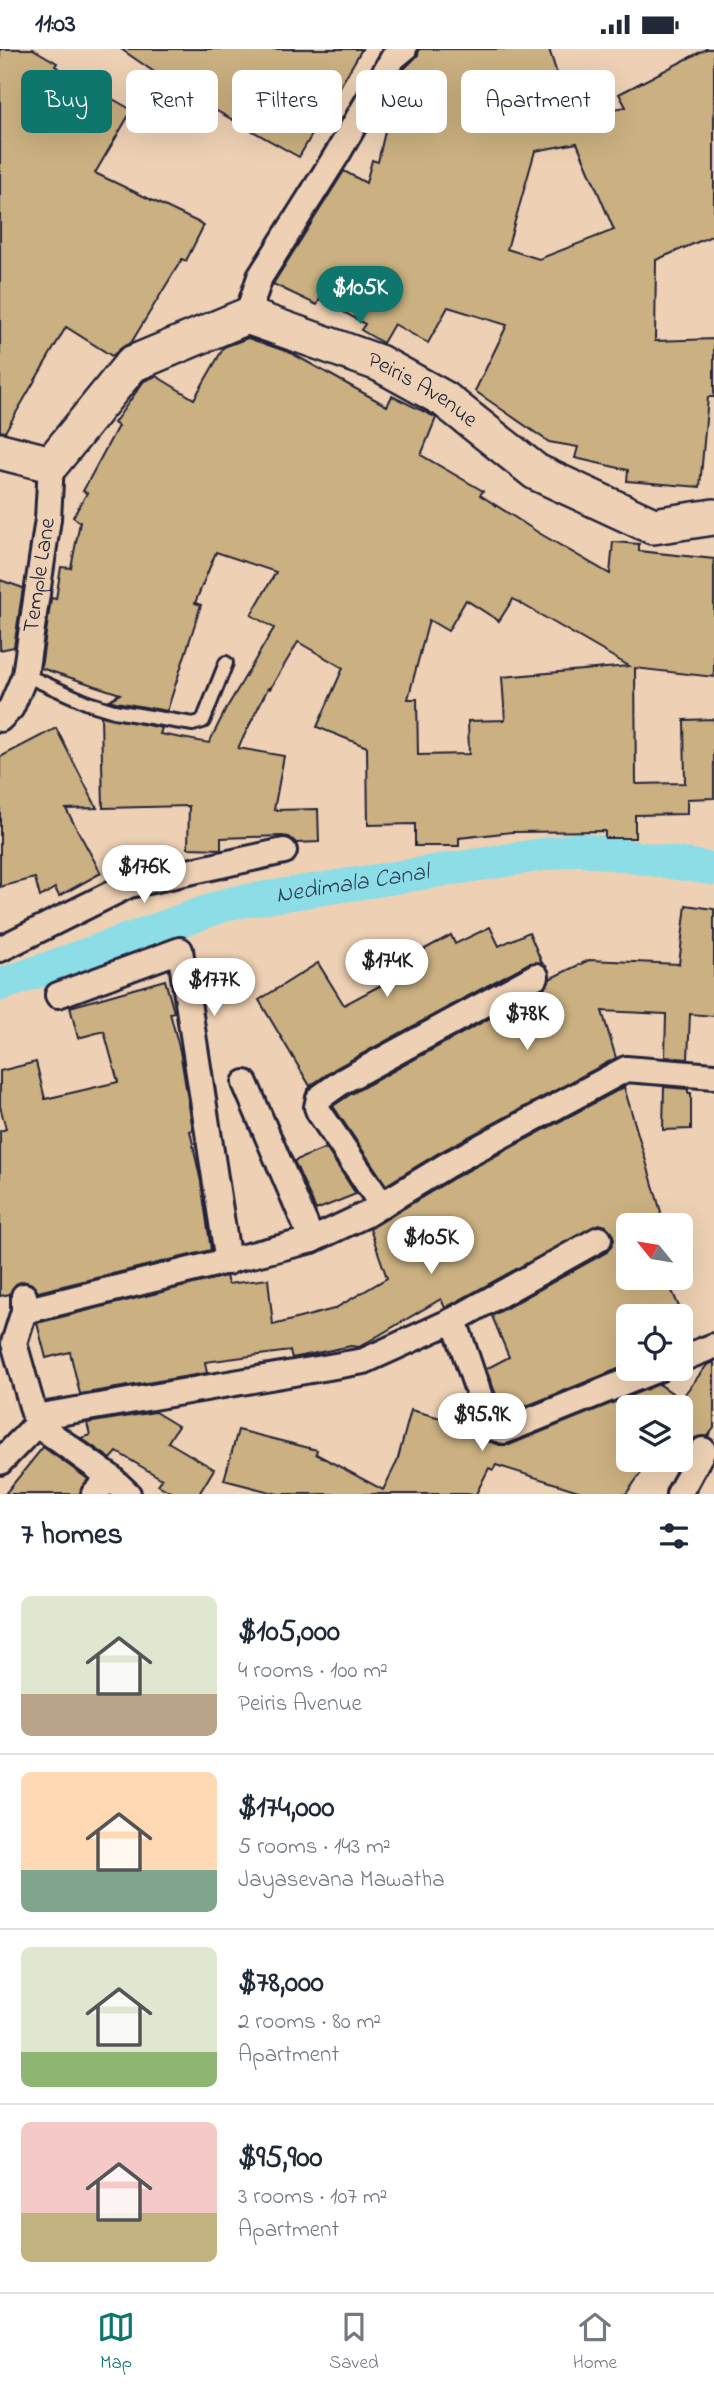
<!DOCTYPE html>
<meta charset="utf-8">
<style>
:root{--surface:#fff;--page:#f2f2f3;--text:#1f2937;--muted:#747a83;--line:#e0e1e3;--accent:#0f766e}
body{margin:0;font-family:"Indie Flower",sans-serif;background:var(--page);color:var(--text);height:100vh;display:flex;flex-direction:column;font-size:26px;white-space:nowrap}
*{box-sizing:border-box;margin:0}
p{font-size:23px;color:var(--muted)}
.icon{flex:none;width:38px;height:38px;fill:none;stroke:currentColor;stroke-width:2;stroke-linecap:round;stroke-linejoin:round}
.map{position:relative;height:1445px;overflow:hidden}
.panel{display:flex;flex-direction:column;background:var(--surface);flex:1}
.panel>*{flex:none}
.hud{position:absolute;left:21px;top:21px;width:672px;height:63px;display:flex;gap:14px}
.needle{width:46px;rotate:300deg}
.tools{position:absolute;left:616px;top:1164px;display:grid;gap:14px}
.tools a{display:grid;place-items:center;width:77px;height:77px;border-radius:10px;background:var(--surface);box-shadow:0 7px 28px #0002;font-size:35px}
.price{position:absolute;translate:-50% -60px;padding:0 16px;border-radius:24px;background:#fff;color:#222;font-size:23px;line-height:46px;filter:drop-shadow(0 2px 4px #0008)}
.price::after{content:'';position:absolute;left:50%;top:42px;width:21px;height:16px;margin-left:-10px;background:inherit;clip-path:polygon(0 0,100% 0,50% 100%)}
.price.on{background:var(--accent);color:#fff}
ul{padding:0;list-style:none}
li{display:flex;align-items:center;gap:21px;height:175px;padding:0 21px}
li+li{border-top:2px solid var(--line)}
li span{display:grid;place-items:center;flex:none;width:196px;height:140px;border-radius:10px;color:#555}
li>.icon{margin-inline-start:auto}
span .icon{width:84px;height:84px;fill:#fffc;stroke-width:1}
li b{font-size:30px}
h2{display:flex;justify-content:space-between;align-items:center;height:84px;padding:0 21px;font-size:30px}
.pill{padding:0 24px;border-radius:10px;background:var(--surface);box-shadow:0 7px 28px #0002;font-size:24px;line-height:63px}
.pill.on{background:var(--accent);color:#fff}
.status{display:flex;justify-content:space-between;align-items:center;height:49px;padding:0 35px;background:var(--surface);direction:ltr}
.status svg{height:19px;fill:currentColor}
.dock{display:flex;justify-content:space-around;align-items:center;height:98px;border-top:2px solid var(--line);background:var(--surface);font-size:19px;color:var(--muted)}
.dock a{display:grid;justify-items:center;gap:4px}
.dock .on{color:var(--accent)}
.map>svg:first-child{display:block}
</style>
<div class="status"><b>11:03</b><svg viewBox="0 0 49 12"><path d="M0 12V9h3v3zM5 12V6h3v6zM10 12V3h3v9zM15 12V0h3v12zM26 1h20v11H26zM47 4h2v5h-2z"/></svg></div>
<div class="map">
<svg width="714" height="1445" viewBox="0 0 714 1445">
<rect width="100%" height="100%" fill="#eed1b4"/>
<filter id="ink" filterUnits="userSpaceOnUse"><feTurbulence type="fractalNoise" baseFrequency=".0143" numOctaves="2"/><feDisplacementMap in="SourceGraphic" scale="14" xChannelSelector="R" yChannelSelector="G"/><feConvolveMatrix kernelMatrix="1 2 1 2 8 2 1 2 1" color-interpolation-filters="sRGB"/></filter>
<g filter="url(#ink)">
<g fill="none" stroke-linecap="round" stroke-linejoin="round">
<path stroke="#8cdde6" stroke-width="33" id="s1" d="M0 936 231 854 579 800 714 820"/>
</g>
<g fill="#cbb181" stroke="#22223b" stroke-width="2" fill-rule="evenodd">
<polygon points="0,0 33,0 57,14 55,17 132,61 95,124 204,176 186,212 182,210 131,294 124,297 112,307 66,278 5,383 0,382"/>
<polygon points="121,0 362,0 299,108 183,43"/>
<path d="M419 0H549L571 68 626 58 619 45 706 0H714V186L656 211 655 292 714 290V348H708L700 438 627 432 628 421 575 409 578 398 549 393 475 342 507 276 448 258 428 294 394 275 383 294 361 281 365 275 320 250 317 256 273 235 344 122 366 134 372 111 378 113 396 34 405 19 418 6ZM577 94 614 181 539 210 507 200 535 102Z"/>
<path d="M248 289 291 304 387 357 392 347 433 367 436 369 421 406 483 442 480 446 539 484 610 525 613 493 639 495V502L714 510V628L635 619 636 735 685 734 684 671 714 670V749L687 750V765L635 766V789H605V782L512 783 459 789V797H415V775L368 776 367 698 317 678 343 619 298 593 270 640 268 639 238 699 284 707 274 761 318 760 319 793 296 794 289 788 282 787 221 789V800L188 799 189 757 103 759 101 667 162 679 160 685 209 694 226 660 274 579 251 566 276 523 216 503 195 554 201 556 167 662 116 653 109 651 120 645 41 619 51 549 56 550 61 518 71 519 80 473 73 468 87 444 83 442 118 377 114 374 144 332 156 327 194 350 224 298ZM513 550 629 617 502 628 505 671 468 672 469 705 418 706 417 650H408L429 571 448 582 466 551 499 572Z"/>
<polygon points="0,531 23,539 14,598 0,601"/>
<polygon points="56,679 97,759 66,760 101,824 59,847 55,839 40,848 35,829 0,838 0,708"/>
<polygon points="686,856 714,860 714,967 690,965 688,1010 665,1008 666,965 602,962 616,1009 440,1103 386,1136 333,1057 351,1045 543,940 551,929 589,911 679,915"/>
<polygon points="490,878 499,897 529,883 542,914 529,914 336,1019 310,1037 259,951 318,914 344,956 385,934 380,924 451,886 455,895"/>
<polygon points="165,931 174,963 170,964 180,1002 193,1081 190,1082 201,1133 211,1201 38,1243 32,1235 23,1232 16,1235 10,1245 0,1247 0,1082 6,1080 0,1057 0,1022 36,1013 45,1050 118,1033 104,982 78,989 70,958"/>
<polygon points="624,1038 661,1163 657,1176 628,1176 628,1228 649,1228 652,1237 667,1230 683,1267 628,1267 628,1308 623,1310 628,1316 504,1366 486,1320 509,1308 492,1267 607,1203 614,1191 612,1183 606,1177 599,1175 447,1258 445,1259 441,1250 359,1298 351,1297 292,1309 290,1302 205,1313 207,1324 80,1345 70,1303 46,1309 37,1274 226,1227 228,1235 268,1230 273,1276 334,1260 387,1229 370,1180 454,1129"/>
<polygon points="664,1038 688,1040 688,1044 691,1044 691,1080 663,1081"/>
<polygon points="326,1099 356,1145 316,1161 294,1112"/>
<polygon points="714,1313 714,1379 708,1387 695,1389 681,1411 681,1358 628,1358 628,1410 651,1410 626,1445 588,1445 496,1416 493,1421 489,1419 476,1445 278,1445 224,1431 238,1381 317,1401 316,1405 383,1441 397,1413 411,1361 437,1368 472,1371 480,1389 500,1396 509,1396 659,1335 681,1350 707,1316"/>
<polygon points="155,1363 178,1377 168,1393 214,1420 199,1445 174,1445 158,1436 162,1430 117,1403 111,1410 81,1389 90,1386 87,1374"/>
<polygon points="43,1398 88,1430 80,1445 5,1445"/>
</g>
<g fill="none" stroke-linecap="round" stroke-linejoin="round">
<defs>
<polyline id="lane" points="25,626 88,654 114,662 193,675 203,672 226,614"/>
<g id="street">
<polyline points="247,267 260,228 338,104 393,9 404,0"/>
<path id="s2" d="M0 670 11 659 25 626 48 470 51 415"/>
<polyline points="0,900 129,836 284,802"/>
<polyline points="58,946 180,901 228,1213"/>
<polyline points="245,1034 312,1191"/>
<polyline points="382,1156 319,1063 317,1058 319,1049 343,1032 536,927"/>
<polyline points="24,1247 24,1262 14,1294 37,1375 110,1428 128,1445"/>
<polyline points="24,1262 312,1191 365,1166 447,1116 626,1020 714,1027"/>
<polyline points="454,1271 490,1378 504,1382 658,1320"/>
<polyline points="681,1310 714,1297"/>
<polyline points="35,1368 364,1312 454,1271 599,1190"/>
<polyline points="0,1413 37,1375"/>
<polyline points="94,1445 110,1428"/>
<polyline points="679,1445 703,1401"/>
</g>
<g id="secondary">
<path id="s3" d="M0 402 51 415 132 315 247 267 379 314 444 350 536 423 653 477 714 468"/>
</g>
</defs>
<use href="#lane" stroke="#22223b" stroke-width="18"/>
<use href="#street" stroke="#22223b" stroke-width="30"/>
<use href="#secondary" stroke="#22223b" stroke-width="40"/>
<use href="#lane" stroke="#eed1b4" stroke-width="12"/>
<use href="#street" stroke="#eed1b4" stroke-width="24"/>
<use href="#secondary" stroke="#eed1b4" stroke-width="35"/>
</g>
</g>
<g text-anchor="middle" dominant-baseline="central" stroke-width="7" stroke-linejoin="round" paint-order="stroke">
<g font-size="23" fill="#22223b" stroke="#eed1b4">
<text stroke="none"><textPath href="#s3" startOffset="497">Peiris Avenue</textPath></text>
<text stroke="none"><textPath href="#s2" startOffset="152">Temple Lane</textPath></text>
</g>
<g font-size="24" font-style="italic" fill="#323e55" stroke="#eed1b4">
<text stroke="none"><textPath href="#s1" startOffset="368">Nedimala Canal</textPath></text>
</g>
</g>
</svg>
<div class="tools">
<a><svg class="needle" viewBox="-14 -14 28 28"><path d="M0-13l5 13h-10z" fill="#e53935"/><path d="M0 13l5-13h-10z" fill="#747a83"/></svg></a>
<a><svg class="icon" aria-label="locate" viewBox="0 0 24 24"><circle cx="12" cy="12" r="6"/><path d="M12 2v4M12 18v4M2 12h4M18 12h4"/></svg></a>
<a><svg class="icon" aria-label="layers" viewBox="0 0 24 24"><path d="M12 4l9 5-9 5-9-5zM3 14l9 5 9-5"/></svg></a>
</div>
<b class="price on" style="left:360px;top:277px">$105K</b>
<b class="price" style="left:144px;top:856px">$176K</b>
<b class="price" style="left:387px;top:950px">$174K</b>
<b class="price" style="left:214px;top:969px">$177K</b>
<b class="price" style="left:527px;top:1003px">$78K</b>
<b class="price" style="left:431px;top:1227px">$105K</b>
<b class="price" style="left:482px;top:1404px">$95.9K</b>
<div class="hud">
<a class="pill on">Buy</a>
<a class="pill">Rent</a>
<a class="pill">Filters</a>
<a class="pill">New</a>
<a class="pill">Apartment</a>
</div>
</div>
<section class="panel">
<h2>7 homes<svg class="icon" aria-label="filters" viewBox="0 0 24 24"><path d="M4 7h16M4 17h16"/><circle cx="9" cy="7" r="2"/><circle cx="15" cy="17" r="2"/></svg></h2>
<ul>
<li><span style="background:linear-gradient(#dfe7d0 70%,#b9a48a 0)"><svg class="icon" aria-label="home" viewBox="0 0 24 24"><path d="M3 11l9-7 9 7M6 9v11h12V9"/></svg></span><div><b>$105,000</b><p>4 rooms · 100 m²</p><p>Peiris Avenue</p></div></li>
<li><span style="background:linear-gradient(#ffd9b3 70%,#7fa58c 0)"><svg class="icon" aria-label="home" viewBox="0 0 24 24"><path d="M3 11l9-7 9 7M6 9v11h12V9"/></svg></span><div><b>$174,000</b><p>5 rooms · 143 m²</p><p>Jayasevana Mawatha</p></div></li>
<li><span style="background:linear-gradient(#dfe7d0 75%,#8fb573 0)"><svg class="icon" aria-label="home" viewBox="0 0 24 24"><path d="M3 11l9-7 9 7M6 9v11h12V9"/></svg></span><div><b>$78,000</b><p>2 rooms · 80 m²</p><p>Apartment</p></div></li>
<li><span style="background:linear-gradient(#f6c9c9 65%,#c2b280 0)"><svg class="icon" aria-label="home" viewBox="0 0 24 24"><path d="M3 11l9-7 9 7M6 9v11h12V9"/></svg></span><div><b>$95,900</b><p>3 rooms · 107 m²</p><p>Apartment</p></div></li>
</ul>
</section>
<nav class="dock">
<a class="on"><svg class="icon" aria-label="map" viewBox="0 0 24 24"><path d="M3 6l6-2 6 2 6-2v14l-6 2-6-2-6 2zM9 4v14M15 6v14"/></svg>Map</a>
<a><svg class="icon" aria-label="saved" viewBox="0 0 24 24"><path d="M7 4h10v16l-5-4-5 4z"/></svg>Saved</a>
<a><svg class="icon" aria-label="home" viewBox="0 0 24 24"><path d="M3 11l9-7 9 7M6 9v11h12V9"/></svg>Home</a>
</nav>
